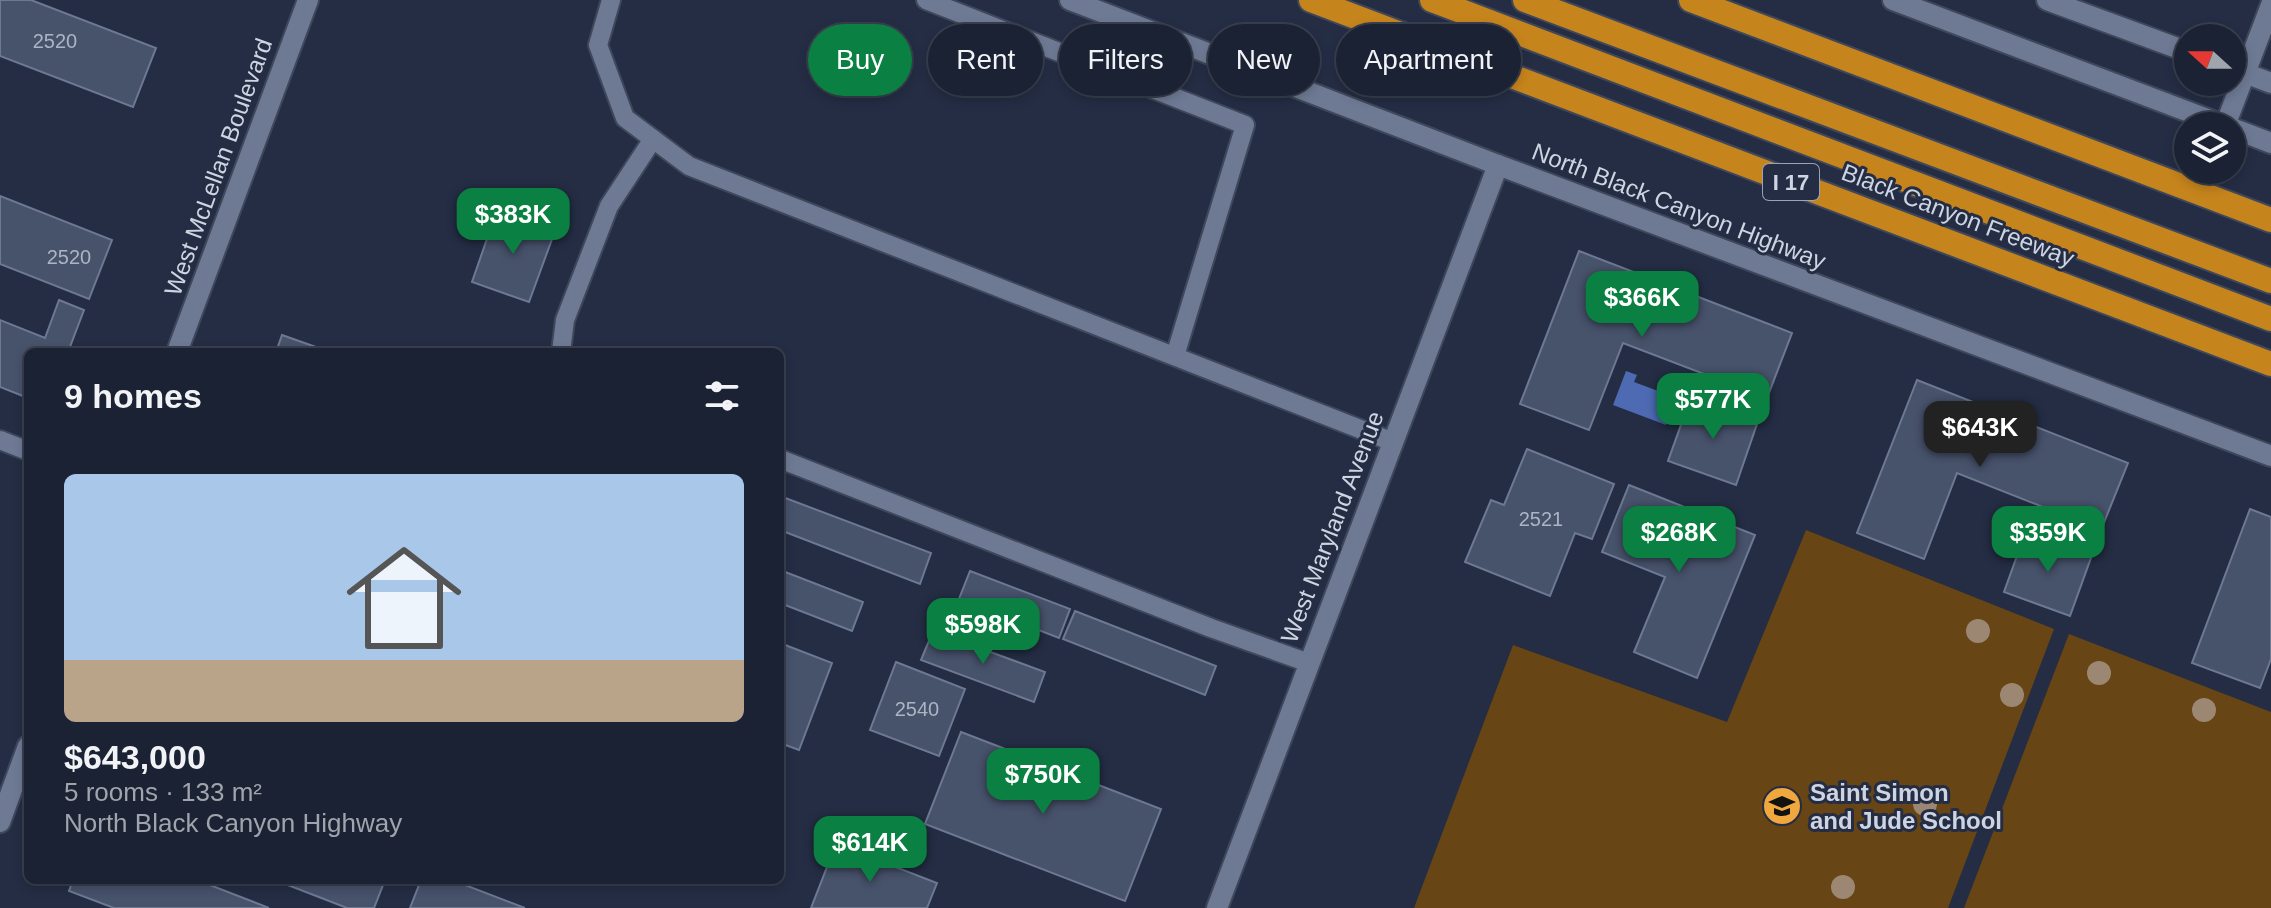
<!DOCTYPE html>
<meta charset="utf-8">
<style>
:root{--surface:#1b2233;--page:#282f3f;--text:#f1f3f6;--muted:#a0a4ac;--line:#393f4e;--accent:#0b8043}
body{margin:0;font-family:Arial,sans-serif;background:var(--page);color:var(--text);height:100vh;display:flex;flex-direction:column;font-size:30px;white-space:nowrap}
*{box-sizing:border-box;margin:0}
p{font-size:26px;color:var(--muted)}
.icon{flex:none;width:44px;height:44px;fill:none;stroke:currentColor;stroke-width:2;stroke-linecap:round;stroke-linejoin:round}
.map{position:relative;flex:1;overflow:hidden}
.details{position:absolute;left:24px;top:348px;width:760px;height:536px;display:flex;flex-direction:column;background:var(--surface);border-radius:12px;box-shadow:0 4px 12px #0003,0 0 0 2px var(--line)}
.details>*{flex:none}
.hud{position:absolute;left:808px;top:24px;width:760px;height:72px;display:flex;gap:16px}
.needle{width:52px;rotate:291deg}
.controls{position:absolute;left:2174px;top:24px;display:grid;gap:16px}
.controls a{display:grid;place-items:center;width:72px;height:72px;border-radius:50%;background:var(--surface);box-shadow:0 4px 12px #0003,0 0 0 2px var(--line);font-size:40px}
.price{position:absolute;translate:-50% -68px;padding:0 18px;border-radius:16px;background:var(--accent);color:#fff;font-size:26px;line-height:52px;filter:drop-shadow(0 2px 4px #0008)}
.price::after{content:'';position:absolute;left:50%;top:48px;width:24px;height:18px;margin-left:-12px;background:inherit;clip-path:polygon(0 0,100% 0,50% 100%)}
.price.on{background:#222;color:#fff}
ul{padding:0;list-style:none}
li{display:grid;align-content:center;gap:16px;height:424px;padding:0 40px}
li span{display:grid;place-items:center;height:248px;border-radius:12px;color:#555}
li>.icon{margin-inline-start:auto}
span .icon{width:144px;height:144px;fill:#fffc;stroke-width:1}
li b{font-size:34px}
h2{display:flex;justify-content:space-between;align-items:center;height:96px;padding:0 40px;font-size:34px}
.chip{padding:0 28px;border-radius:36px;background:var(--surface);box-shadow:0 4px 12px #0003,0 0 0 2px var(--line);font-size:28px;line-height:72px}
.chip.on{background:var(--accent);color:#fff}
.map>svg:first-child{display:block}
</style>
<div class="map">
<svg width="2271" height="908" viewBox="0 0 2271 908">
<rect width="100%" height="100%" fill="#242d44"/>
<g fill="#674515">
<polygon points="1806,530 2054,629 1948,908 1414,908 1513,645 1727,722"/>
<polygon points="2069,634 2271,712 2271,908 1964,908"/>
</g>
<polygon fill="#4d6ab3" points="1626,371 1637,375 1634,382 1677,398 1666,425 1613,405"/>
<g fill="#47526b" stroke="#6d7993" stroke-width="2">
<polygon points="0,0 31,0 156,48 133,107 0,56"/>
<polygon points="0,196 112,240 89,299 0,264"/>
<polygon points="497,210 555,231 529,302 472,282"/>
<polygon points="1579,251 1792,333 1767,398 1623,343 1589,430 1520,404"/>
<polygon points="59,300 84,310 68,352 28,352 28,398 0,387 0,320 45,338"/>
<polygon points="282,335 330,352 276,352"/>
<polygon points="1917,380 2128,463 2101,530 1957,473 1924,559 1857,533"/>
<polygon points="1691,397 1758,421 1736,485 1668,461"/>
<polygon points="1527,449 1614,484 1592,539 1575,533 1550,596 1465,562 1491,500 1504,505"/>
<polygon points="1629,485 1755,535 1697,678 1634,652 1665,577 1602,552"/>
<polygon points="780,496 931,553 920,584 780,530"/>
<polygon points="2250,509 2271,517 2271,659 2260,688 2192,663"/>
<polygon points="2026,531 2092,555 2070,616 2004,592"/>
<polygon points="780,570 863,602 852,631 780,603"/>
<polygon points="970,571 1070,609 1059,638 959,599"/>
<polygon points="1075,611 1216,666 1205,695 1063,639"/>
<polygon points="933,631 1045,672 1034,702 921,660"/>
<polygon points="780,643 832,663 799,750 780,743"/>
<polygon points="896,662 965,689 939,756 870,730"/>
<polygon points="961,732 1161,809 1125,901 925,824"/>
<polygon points="836,844 937,883 927,908 811,908"/>
<polygon points="73,880 197,880 269,908 114,908 69,891"/>
<polygon points="275,880 385,880 374,908 347,908"/>
<polygon points="421,880 452,880 525,908 410,908"/>
</g>
<g fill="none" stroke-linecap="round" stroke-linejoin="round">
<defs>
<g id="service">
<polyline points="611,0 598,45 625,118 689,166 1393,442"/>
<polyline points="926,0 1245,125 1175,356"/>
<polyline points="561,352 565,320 609,206 653,139"/>
<polyline points="0,440 28,451"/>
<polyline points="780,459 1211,628 1309,663"/>
</g>
<g id="minor">
<polyline points="2047,0 2188,52"/>
<polyline points="2234,69 2271,83"/>
<polyline points="2225,126 2271,5"/>
<polyline points="177,352 308,0"/>
<polyline points="0,822 28,746"/>
</g>
<polyline id="tertiary" points="1217,908 1498,165"/>
<g id="secondary">
<polyline points="1070,0 1498,165 2271,456"/>
<polyline points="1893,0 2226,126"/>
<polyline points="2232,128 2271,143"/>
</g>
<g id="motorway">
<polyline points="1311,0 2271,364"/>
<polyline points="1432,0 2271,319"/>
<polyline points="1525,0 2271,281"/>
<polyline points="1691,0 2271,220"/>
</g>
</defs>
<use href="#service" stroke="#3f475a" stroke-width="22"/>
<use href="#minor" stroke="#3f475a" stroke-width="24"/>
<use href="#tertiary" stroke="#3f475a" stroke-width="24"/>
<use href="#secondary" stroke="#3f475a" stroke-width="24"/>
<use href="#motorway" stroke="#3f475a" stroke-width="28"/>
<use href="#service" stroke="#6e7a94" stroke-width="18"/>
<use href="#minor" stroke="#6e7a94" stroke-width="20"/>
<use href="#tertiary" stroke="#6e7a94" stroke-width="20"/>
<use href="#secondary" stroke="#6e7a94" stroke-width="20"/>
<use href="#motorway" stroke="#c6841c" stroke-width="24"/>
</g>
<g fill="#9c8772">
<circle cx="1978" cy="631" r="12"/>
<circle cx="2099" cy="673" r="12"/>
<circle cx="2012" cy="695" r="12"/>
<circle cx="2204" cy="710" r="12"/>
<circle cx="1925" cy="804" r="12"/>
<circle cx="1843" cy="887" r="12"/>
</g>
<defs>
<symbol id="school-disc" viewBox="-11 -11 22 22"><circle r="9.5" fill="#efa73e" stroke="#242d44"/><path d="M0-5L7-2L0 1L-7-2ZM-4 1L0 2.5L4 1V4Q0 6-4 4Z" fill="#111"/></symbol>
</defs>
<g fill-rule="evenodd">
<use href="#school-disc" x="1760" y="784" width="44" height="44"/>
</g>
<g text-anchor="middle" dominant-baseline="central" stroke-width="6" stroke-linejoin="round" paint-order="stroke">
<g font-size="20" fill="#acb4c4">
<text x="55" y="41">2520</text>
<text x="69" y="257">2520</text>
<text x="1541" y="519">2521</text>
<text x="917" y="709">2540</text>
</g>
<rect fill="#242d44" stroke="#9aa2b3" stroke-width="2" x="1763" y="164" width="56" height="36" rx="6"/>
<g font-size="22" font-weight="bold" fill="#cdd4e2">
<text x="1791" y="182">I 17</text>
</g>
<g font-size="24" fill="#cdd4e2" stroke="#242d44">
<text transform="translate(218 167) rotate(-70)">West McLellan Boulevard</text>
<text transform="translate(1679 206) rotate(21)">North Black Canyon Highway</text>
<text transform="translate(1958 215) rotate(21)">Black Canyon Freeway</text>
<text transform="translate(1332 527) rotate(-69)">West Maryland Avenue</text>
</g>
<g font-size="24" font-weight="bold" fill="#cdd4e2" stroke="#242d44" text-anchor="start">
<text x="1810" y="792">Saint Simon<tspan x="1810" dy="28">and Jude School</tspan></text>
</g>
</g>
</svg>
<div class="controls">
<a><svg class="needle" viewBox="-14 -14 28 28"><path d="M0-13l5 13h-10z" fill="#e53935"/><path d="M0 13l5-13h-10z" fill="#a0a4ac"/></svg></a>
<a><svg class="icon" aria-label="layers" viewBox="0 0 24 24"><path d="M12 4l9 5-9 5-9-5zM3 14l9 5 9-5"/></svg></a>
</div>
<b class="price" style="left:513px;top:256px">$383K</b>
<b class="price" style="left:1642px;top:339px">$366K</b>
<b class="price" style="left:1713px;top:441px">$577K</b>
<b class="price on" style="left:1980px;top:469px">$643K</b>
<b class="price" style="left:1679px;top:574px">$268K</b>
<b class="price" style="left:2048px;top:574px">$359K</b>
<b class="price" style="left:983px;top:666px">$598K</b>
<b class="price" style="left:1043px;top:816px">$750K</b>
<b class="price" style="left:870px;top:884px">$614K</b>
<div class="hud">
<a class="chip on">Buy</a>
<a class="chip">Rent</a>
<a class="chip">Filters</a>
<a class="chip">New</a>
<a class="chip">Apartment</a>
</div>
<section class="details">
<h2>9 homes<svg class="icon" aria-label="filters" viewBox="0 0 24 24"><path d="M4 7h16M4 17h16"/><circle cx="9" cy="7" r="2"/><circle cx="15" cy="17" r="2"/></svg></h2>
<ul>
<li><span style="background:linear-gradient(#a9c7e8 75%,#b9a48a 0)"><svg class="icon" aria-label="home" viewBox="0 0 24 24"><path d="M3 11l9-7 9 7M6 9v11h12V9"/></svg></span><div><b>$643,000</b><p>5 rooms · 133 m²</p><p>North Black Canyon Highway</p></div></li>
</ul>
</section>
</div>
